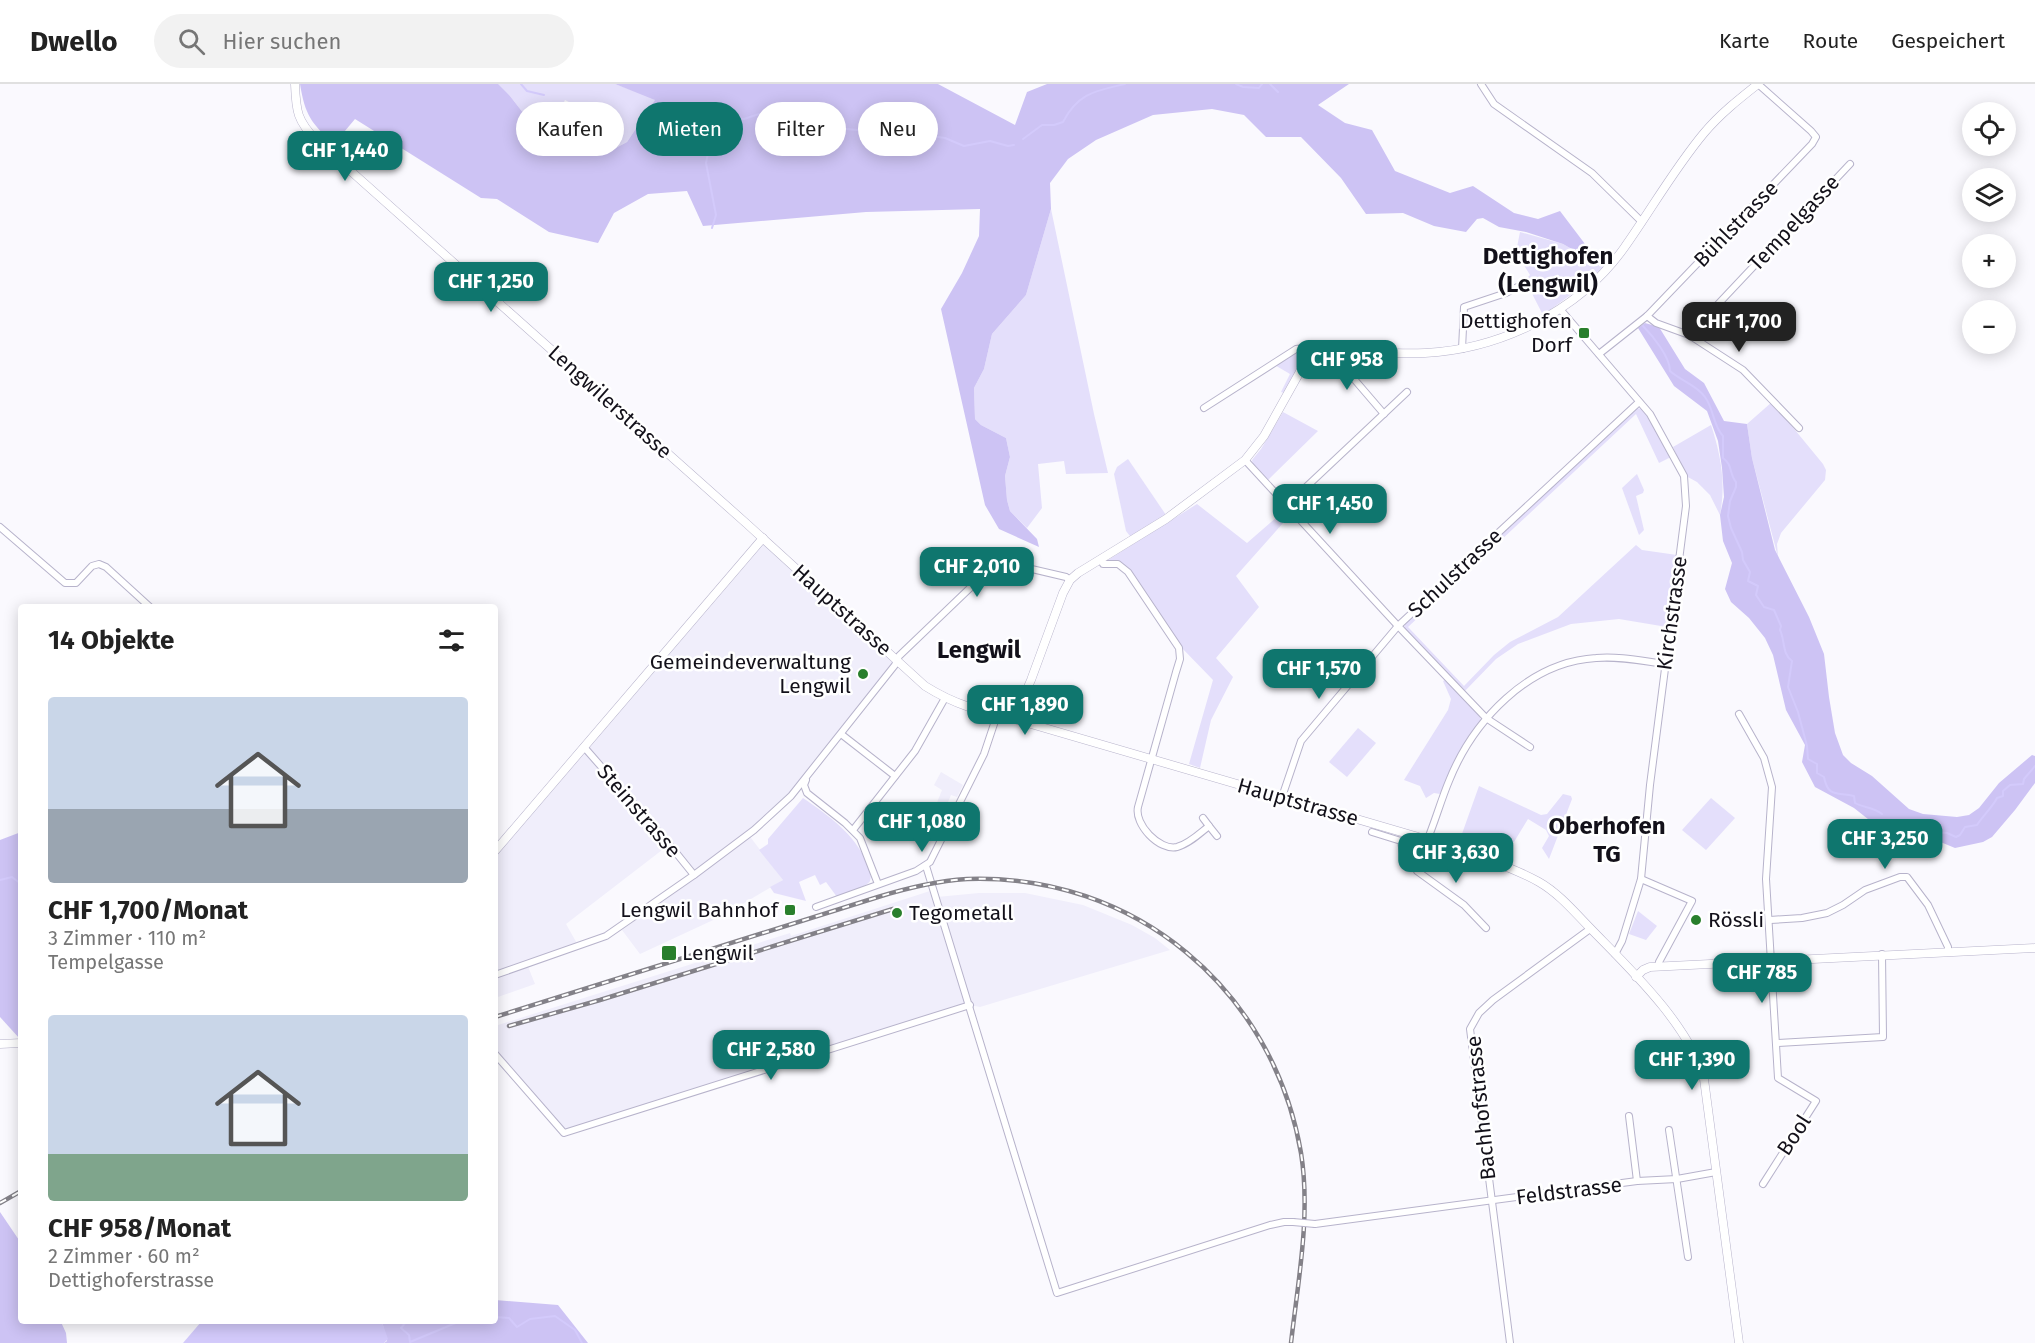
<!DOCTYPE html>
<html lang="de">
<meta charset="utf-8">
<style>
:root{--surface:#fff;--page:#f2f2f2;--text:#222;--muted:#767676;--line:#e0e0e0;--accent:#0f766e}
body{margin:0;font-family:"Fira Sans",sans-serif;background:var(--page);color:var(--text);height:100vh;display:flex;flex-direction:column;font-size:22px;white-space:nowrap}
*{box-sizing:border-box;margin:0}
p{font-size:20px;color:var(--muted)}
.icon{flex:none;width:33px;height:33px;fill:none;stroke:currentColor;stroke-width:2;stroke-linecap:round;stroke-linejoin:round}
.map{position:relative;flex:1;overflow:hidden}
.sheet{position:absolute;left:18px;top:520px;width:480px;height:720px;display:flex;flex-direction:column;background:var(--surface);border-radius:6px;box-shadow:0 3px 15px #0003}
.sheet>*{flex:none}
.top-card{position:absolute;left:516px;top:18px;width:570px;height:54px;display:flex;gap:12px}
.tools{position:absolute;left:1962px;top:18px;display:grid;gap:12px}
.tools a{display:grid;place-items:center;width:54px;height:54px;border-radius:50%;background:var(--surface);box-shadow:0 3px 15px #0003;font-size:30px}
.price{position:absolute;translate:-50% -51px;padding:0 14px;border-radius:12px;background:var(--accent);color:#fff;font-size:20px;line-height:39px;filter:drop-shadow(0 2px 3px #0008)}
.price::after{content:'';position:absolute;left:50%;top:36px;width:18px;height:14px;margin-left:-9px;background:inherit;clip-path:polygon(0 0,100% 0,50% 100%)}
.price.active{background:#222;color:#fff}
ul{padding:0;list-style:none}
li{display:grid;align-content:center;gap:12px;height:318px;padding:0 30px}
li span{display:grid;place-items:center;height:186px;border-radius:6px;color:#555}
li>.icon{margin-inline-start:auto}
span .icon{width:108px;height:108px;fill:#fffc;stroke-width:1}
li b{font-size:26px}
h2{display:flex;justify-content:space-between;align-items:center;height:72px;padding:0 30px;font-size:26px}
.pill{padding:0 21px;border-radius:27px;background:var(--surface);box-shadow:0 3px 15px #0003;font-size:21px;line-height:54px}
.pill.active{background:var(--accent);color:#fff}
header{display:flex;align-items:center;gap:36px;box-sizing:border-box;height:84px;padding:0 30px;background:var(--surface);border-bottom:2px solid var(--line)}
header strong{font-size:28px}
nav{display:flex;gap:33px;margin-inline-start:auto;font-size:21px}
.search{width:420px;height:54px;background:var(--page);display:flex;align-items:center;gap:15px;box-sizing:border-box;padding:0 21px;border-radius:33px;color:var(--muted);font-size:22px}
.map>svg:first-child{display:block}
</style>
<header>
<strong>Dwello</strong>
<div class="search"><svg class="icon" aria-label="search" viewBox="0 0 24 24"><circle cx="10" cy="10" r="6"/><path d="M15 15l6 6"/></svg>Hier suchen</div>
<nav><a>Karte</a><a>Route</a><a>Gespeichert</a></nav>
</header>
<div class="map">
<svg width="2035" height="1259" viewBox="0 0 2035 1259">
<rect width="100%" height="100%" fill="#faf9fe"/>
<g fill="#f0eefb">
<polygon points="763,454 897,577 806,695 748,750 783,796 724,831 640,870 622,846 693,796 666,763 566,840 579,863 527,880 535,900 495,914 495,767"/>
<polygon points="941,688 963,701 957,713 951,711 943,730 934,726 942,706 934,701"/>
<polygon points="933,806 937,813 979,809 1025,809 1083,821 1132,841 1155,854 1170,866 980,923 970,921 564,1049 495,970 495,942 790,849 791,852"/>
</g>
<g fill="#e4dffb">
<polygon points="495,0 615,0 656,15 627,58 610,67 619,44 565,16 545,57 510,12"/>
<polygon points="1051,125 1094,330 1108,389 1066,390 1064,377 1038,380 1042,424 1027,444 1010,427 1007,416 1005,392 1010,373 1006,354 981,341 975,335 974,304 984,285 992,250 1026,211"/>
<polygon points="1520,148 1563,160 1577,168 1581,168 1584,165 1605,181 1580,204 1543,231 1525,196 1530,191 1516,168"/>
<polygon points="1298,267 1302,269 1303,276 1284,309 1281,308 1290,290 1273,280"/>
<polygon points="1772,318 1823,380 1826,386 1825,396 1781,449 1777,460 1778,473 1752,374 1747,340"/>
<polygon points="1635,324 1643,325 1671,373 1659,379 1636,330 1408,543 1464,602 1494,571 1510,558 1558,533 1636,461 1642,466 1677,471 1667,543 1619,535 1571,540 1518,560 1496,575 1463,609 1404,545 1405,539"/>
<polygon points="1283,328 1318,347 1267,397 1253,381 1252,376 1261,365"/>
<path d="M1711 341C1721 371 1726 399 1720 431L1710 411 1697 398 1686 392 1673 363Z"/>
<polygon points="1128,375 1166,431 1133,452 1130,452 1126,447 1114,390 1117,383"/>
<polygon points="1637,390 1644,406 1643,409 1636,412 1644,446 1639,451 1622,404"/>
<polygon points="1197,420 1247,459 1286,425 1291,430 1236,492 1259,523 1216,574 1233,593 1211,636 1200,684 1189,680 1213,596 1180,562 1126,482 1108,476"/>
<polygon points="1445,596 1479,630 1481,637 1456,674 1440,710 1434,709 1426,714 1420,702 1404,696 1448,626 1451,615 1443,597"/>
<polygon points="1358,644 1376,659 1347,693 1329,678"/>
<polygon points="1479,702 1541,731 1547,730 1563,710 1571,712 1572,715 1549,775 1542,764 1549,752 1546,746 1528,735 1514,758 1510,758 1508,762 1503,761 1499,775 1458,761"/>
<path d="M803 714C829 732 854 749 867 779 869 785 872 791 870 797 867 803 844 810 837 813L826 798 820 801 815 791 799 798 806 817 774 809 770 803 783 796 759 766 768 760V755Z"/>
<polygon points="1711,714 1735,734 1706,766 1682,746"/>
<polygon points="1638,827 1657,842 1646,856 1629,850"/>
</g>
<g fill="#cdc3f4">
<path d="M300 0H498L510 12 545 57 569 67H610L627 58 655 16 615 0H938L1015 41 1027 8 1047 0H1349L1318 21 1345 39 1372 46 1395 87 1450 109 1473 102 1514 129 1538 135 1560 127 1585 160 1584 165 1581 168H1577L1563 160 1526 148 1499 143 1483 134 1477 135 1466 148 1434 142 1403 129 1366 130 1341 94 1301 53H1266L1244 31 1212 25 1153 31 1096 56 1068 75 1050 99 1051 125 1026 211 992 250 984 285 974 304 975 335 981 341 1006 354 1010 373 1005 392 1007 416 1010 427 1037 455 1039 463 999 445 985 421 941 225 962 189 979 152 980 125 866 128 703 142 687 107 648 110 614 129 598 159 549 148 497 115 481 114 355 35 334 60C311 39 305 31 300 0Z"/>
<polygon points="1645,239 1659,243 1685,285 1704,299 1724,337 1747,340 1752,374 1775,466 1809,533 1824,570 1829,613 1835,649 1843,671 1851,679 1872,692 1909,725 1923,730 1957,733 1969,731 1979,724 1999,699 2032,671 2035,672 2035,699 2015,726 1992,753 1983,758 1955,764 1904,743 1873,739 1854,724 1815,703 1802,678 1805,661 1786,626 1773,571 1765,554 1749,534 1731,518 1725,505 1732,479 1723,457 1720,431 1724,413 1722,384 1718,357 1707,327 1674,302 1638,244"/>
<polygon points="21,748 21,955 20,955 0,933 0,756"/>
<polygon points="0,1128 21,1159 21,1238 61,1238 66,1249 67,1259 0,1259"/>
<polygon points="495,1216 558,1221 588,1259 384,1259 387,1257 382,1238 495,1238"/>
</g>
<polygon fill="#d3cafb" points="201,1238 382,1238 388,1255 384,1259 183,1259"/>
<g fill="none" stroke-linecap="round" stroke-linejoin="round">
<g stroke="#d3cafb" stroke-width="2">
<polyline points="521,0 527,7 544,11"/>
<polyline points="1236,0 1243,3 1259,4 1262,0"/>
<polyline points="1270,0 1278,8"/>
<polyline points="667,31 678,31 689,23 696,26 707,37 721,32 744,35 759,30 791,35 812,42 869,47 882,42 905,48 945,54 964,62 990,57 1008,62 1014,61"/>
<polyline points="707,37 711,55 706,79 716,131 712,144"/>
<path d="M1023 55 1042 41H1054L1063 38C1078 9 1095 7 1125 0"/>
<path d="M1643 242C1653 252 1670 273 1670 287 1681 297 1697 301 1705 313 1714 325 1713 342 1723 352V374C1733 381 1729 390 1736 398V403L1730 417 1728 432 1731 444 1742 468 1743 476 1750 488 1748 497 1758 502 1756 511 1764 523 1774 526 1781 542 1780 546C1785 556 1782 570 1792 577L1788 603 1798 628 1807 662 1808 675 1817 680V689L1824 693C1828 714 1837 708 1854 712L1855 719C1864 724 1874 723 1882 730"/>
<path d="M1935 748 1947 749 1956 753 1960 751 1965 743 1977 741C1982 733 1994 721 1997 714L2003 712V707L2010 701 2023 700 2024 695 2035 682"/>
<polyline points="0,796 12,793 21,800"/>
<polyline points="495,1233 509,1234 517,1243 530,1235 555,1232 575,1246 582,1259"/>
<polyline points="406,1238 401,1244 409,1251 410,1258 458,1238"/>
</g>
<defs>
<g id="minor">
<polyline points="1481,0 1494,20 1592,89 1642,138"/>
<polyline points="1560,225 1650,330 1684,392 1686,422 1650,701 1641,795 1622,857 1615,870"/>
<polyline points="1647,232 1656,239 1689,251 1743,286 1799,344"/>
<polyline points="1689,251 1850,80"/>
<polyline points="1462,265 1464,223 1506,209 1525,199"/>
<polyline points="1360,267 1354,295 1384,330"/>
<polyline points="1599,270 1647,232 1812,60 1816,53 1811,47 1758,0"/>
<polyline points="1204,324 1296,265 1303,264 1312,271"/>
<polyline points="1245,376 1398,542 1486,634 1530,663"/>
<polyline points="1287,421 1407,308"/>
<polyline points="0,443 65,499 76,499 92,482 99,480 106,483 151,524"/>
<path d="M1101 475 1103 480H1118L1128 488 1179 564 1180 575 1176 588 1138 723C1134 740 1159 767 1177 763 1189 760 1200 749 1209 742L1217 752"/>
<polyline points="1739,630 1764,674 1772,703 1766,795 1778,994 1816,1017 1763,1100"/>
<polyline points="841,650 895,692"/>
<polyline points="584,663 669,760 694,791"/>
<polyline points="806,696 804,701 807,709 845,739 860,754 878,800"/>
<polyline points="1282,713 1301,657 1398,542 1639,318"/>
<polyline points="1203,734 1209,742"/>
<polyline points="853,746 915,667 945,614"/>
<polyline points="1372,748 1401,757 1404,776 1415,782"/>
<polyline points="926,782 1057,1209 1270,1141 1284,1138 1293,1138"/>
<polyline points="1641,795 1692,817 1659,878 1658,883"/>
<polyline points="816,823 916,787 930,778 984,670 997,631"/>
<polyline points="1770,836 1802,834 1827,829 1843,821 1865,806 1900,793 1907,793 1928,821 1948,863 1948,867"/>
<path d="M1486 844 1464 821 1417 787 1415 782C1429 760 1438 723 1449 697 1473 637 1528 578 1596 574 1619 572 1642 577 1665 580"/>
<polyline points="495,891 606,852 694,791 754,746 791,712 895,581 899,572 994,481 1002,478 1066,493 1070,496"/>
<polyline points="1778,959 1883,953 1882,870"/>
<polyline points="495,970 564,1049 970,921"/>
<polyline points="1629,1032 1637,1097"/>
<polyline points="1669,1046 1688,1173"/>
<polyline points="1315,1140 1637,1097 1677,1095 1716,1088"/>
<polyline points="1510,1259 1470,945 1479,929 1493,916 1590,845"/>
</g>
<g id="tertiary">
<path d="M295 0C296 27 297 37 317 57L747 440 925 602C955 621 980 627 1014 635L1415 752C1454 765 1503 778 1539 798 1560 810 1576 830 1593 847 1630 885 1690 942 1704 995L1739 1259"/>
<path d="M1014 635 1031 596 1063 509 1070 496 1078 489 1166 435 1245 376 1264 352 1306 277 1312 271 1321 267 1330 266C1361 268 1394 270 1425 269 1501 265 1579 227 1624 164 1651 126 1674 85 1704 49 1720 30 1739 15 1758 0"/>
<polyline points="495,767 763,454"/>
<polyline points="1636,893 1643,886 1650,883 2035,864"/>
<polyline points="0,960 21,959"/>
</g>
</defs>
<use href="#minor" stroke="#b7b3cb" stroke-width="8"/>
<use href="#tertiary" stroke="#b7b3cb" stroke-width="9"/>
<use href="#minor" stroke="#fff" stroke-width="6"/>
<use href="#tertiary" stroke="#fff" stroke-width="8"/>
<defs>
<g id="rail">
<path d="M495 933 878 813C907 804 937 797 967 795 1134 789 1273 905 1301 1069 1311 1131 1298 1197 1291 1259"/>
<polyline points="509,942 600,916 893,825"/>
<polyline points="0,1119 21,1107"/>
</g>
</defs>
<use href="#rail" stroke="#838188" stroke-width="4.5"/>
<use href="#rail" stroke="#fff" stroke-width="2" stroke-dasharray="7" stroke-linecap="butt"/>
<defs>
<polyline id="minor-bridge" points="1293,1138 1315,1140"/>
</defs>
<use href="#minor-bridge" stroke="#b7b3cb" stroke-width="8" stroke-linecap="butt"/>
<use href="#minor-bridge" stroke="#fff" stroke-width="6"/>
</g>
<g fill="#297f2c" stroke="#fff" stroke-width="2">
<rect x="1578" y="243" width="12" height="12" rx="3"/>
<circle cx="863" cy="590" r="6"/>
<rect x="784" y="820" width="12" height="12" rx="3"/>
<circle cx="897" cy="829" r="6"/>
<circle cx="1696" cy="836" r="6"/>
<rect x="661" y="861" width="16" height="16" rx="3"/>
</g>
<g text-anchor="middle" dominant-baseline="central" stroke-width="5" stroke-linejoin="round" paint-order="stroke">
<g font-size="21" fill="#13111a" stroke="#fff">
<text transform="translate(1794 139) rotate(-47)">Tempelgasse</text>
<text transform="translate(1736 140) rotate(-46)">Bühlstrasse</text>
<text transform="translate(610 318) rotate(42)">Lengwilerstrasse</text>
<text transform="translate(1455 489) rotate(-43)">Schulstrasse</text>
<text transform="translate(842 526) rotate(42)">Hauptstrasse</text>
<text transform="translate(1672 529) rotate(-82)">Kirchstrasse</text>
<text transform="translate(1298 718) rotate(16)">Hauptstrasse</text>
<text transform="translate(639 727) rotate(49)">Steinstrasse</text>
<text transform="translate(1481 1024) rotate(-96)">Bachhofstrasse</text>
<text transform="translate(1794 1051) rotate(-57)">Bool</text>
<text transform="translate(1569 1107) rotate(-7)">Feldstrasse</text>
</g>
<g font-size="21" fill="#13111a" stroke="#fff" text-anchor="end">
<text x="1572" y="237">Dettighofen<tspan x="1572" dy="24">Dorf</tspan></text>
<text x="851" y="578">Gemeindeverwaltung<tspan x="851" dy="24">Lengwil</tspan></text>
<text x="778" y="826">Lengwil Bahnhof</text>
<text x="909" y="829" text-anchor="start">Tegometall</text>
<text x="1708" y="836" text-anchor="start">Rössli</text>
<text x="682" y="869" text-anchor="start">Lengwil</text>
</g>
<g font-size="24" font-weight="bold" fill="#13111a" stroke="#fff">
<text x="1548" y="172">Dettighofen<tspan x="1548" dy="28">(Lengwil)</tspan></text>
<text x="979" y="566">Lengwil</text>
<text x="1607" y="742">Oberhofen<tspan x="1607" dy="28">TG</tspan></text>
</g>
</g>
</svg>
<div class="tools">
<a><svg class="icon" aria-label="locate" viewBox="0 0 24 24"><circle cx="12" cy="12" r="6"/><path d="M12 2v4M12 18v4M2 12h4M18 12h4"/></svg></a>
<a><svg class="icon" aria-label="layers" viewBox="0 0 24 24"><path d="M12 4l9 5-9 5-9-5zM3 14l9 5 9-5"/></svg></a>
<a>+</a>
<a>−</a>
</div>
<b class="price" style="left:345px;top:98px">CHF 1,440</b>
<b class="price" style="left:491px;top:229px">CHF 1,250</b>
<b class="price active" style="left:1739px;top:269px">CHF 1,700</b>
<b class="price" style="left:1347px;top:307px">CHF 958</b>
<b class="price" style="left:1330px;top:451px">CHF 1,450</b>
<b class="price" style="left:977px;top:514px">CHF 2,010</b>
<b class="price" style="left:1319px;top:616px">CHF 1,570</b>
<b class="price" style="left:1025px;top:652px">CHF 1,890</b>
<b class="price" style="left:922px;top:769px">CHF 1,080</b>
<b class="price" style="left:1885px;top:786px">CHF 3,250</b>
<b class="price" style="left:1456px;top:800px">CHF 3,630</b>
<b class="price" style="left:1762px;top:920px">CHF 785</b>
<b class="price" style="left:771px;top:997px">CHF 2,580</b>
<b class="price" style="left:1692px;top:1007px">CHF 1,390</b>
<div class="top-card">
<a class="pill">Kaufen</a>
<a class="pill active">Mieten</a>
<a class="pill">Filter</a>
<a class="pill">Neu</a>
</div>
<section class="sheet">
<h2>14 Objekte<svg class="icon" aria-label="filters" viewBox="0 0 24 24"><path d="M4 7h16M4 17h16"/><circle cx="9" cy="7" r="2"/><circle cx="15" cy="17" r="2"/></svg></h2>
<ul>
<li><span style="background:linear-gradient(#c9d6e8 60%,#9aa5b1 0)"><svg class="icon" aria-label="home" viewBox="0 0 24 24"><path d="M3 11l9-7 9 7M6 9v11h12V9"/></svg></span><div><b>CHF 1,700/Monat</b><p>3 Zimmer · 110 m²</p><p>Tempelgasse</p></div></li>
<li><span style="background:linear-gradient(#c9d6e8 75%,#7fa58c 0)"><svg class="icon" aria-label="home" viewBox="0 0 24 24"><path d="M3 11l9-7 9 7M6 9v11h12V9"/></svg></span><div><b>CHF 958/Monat</b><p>2 Zimmer · 60 m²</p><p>Dettighoferstrasse</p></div></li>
</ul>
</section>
</div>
